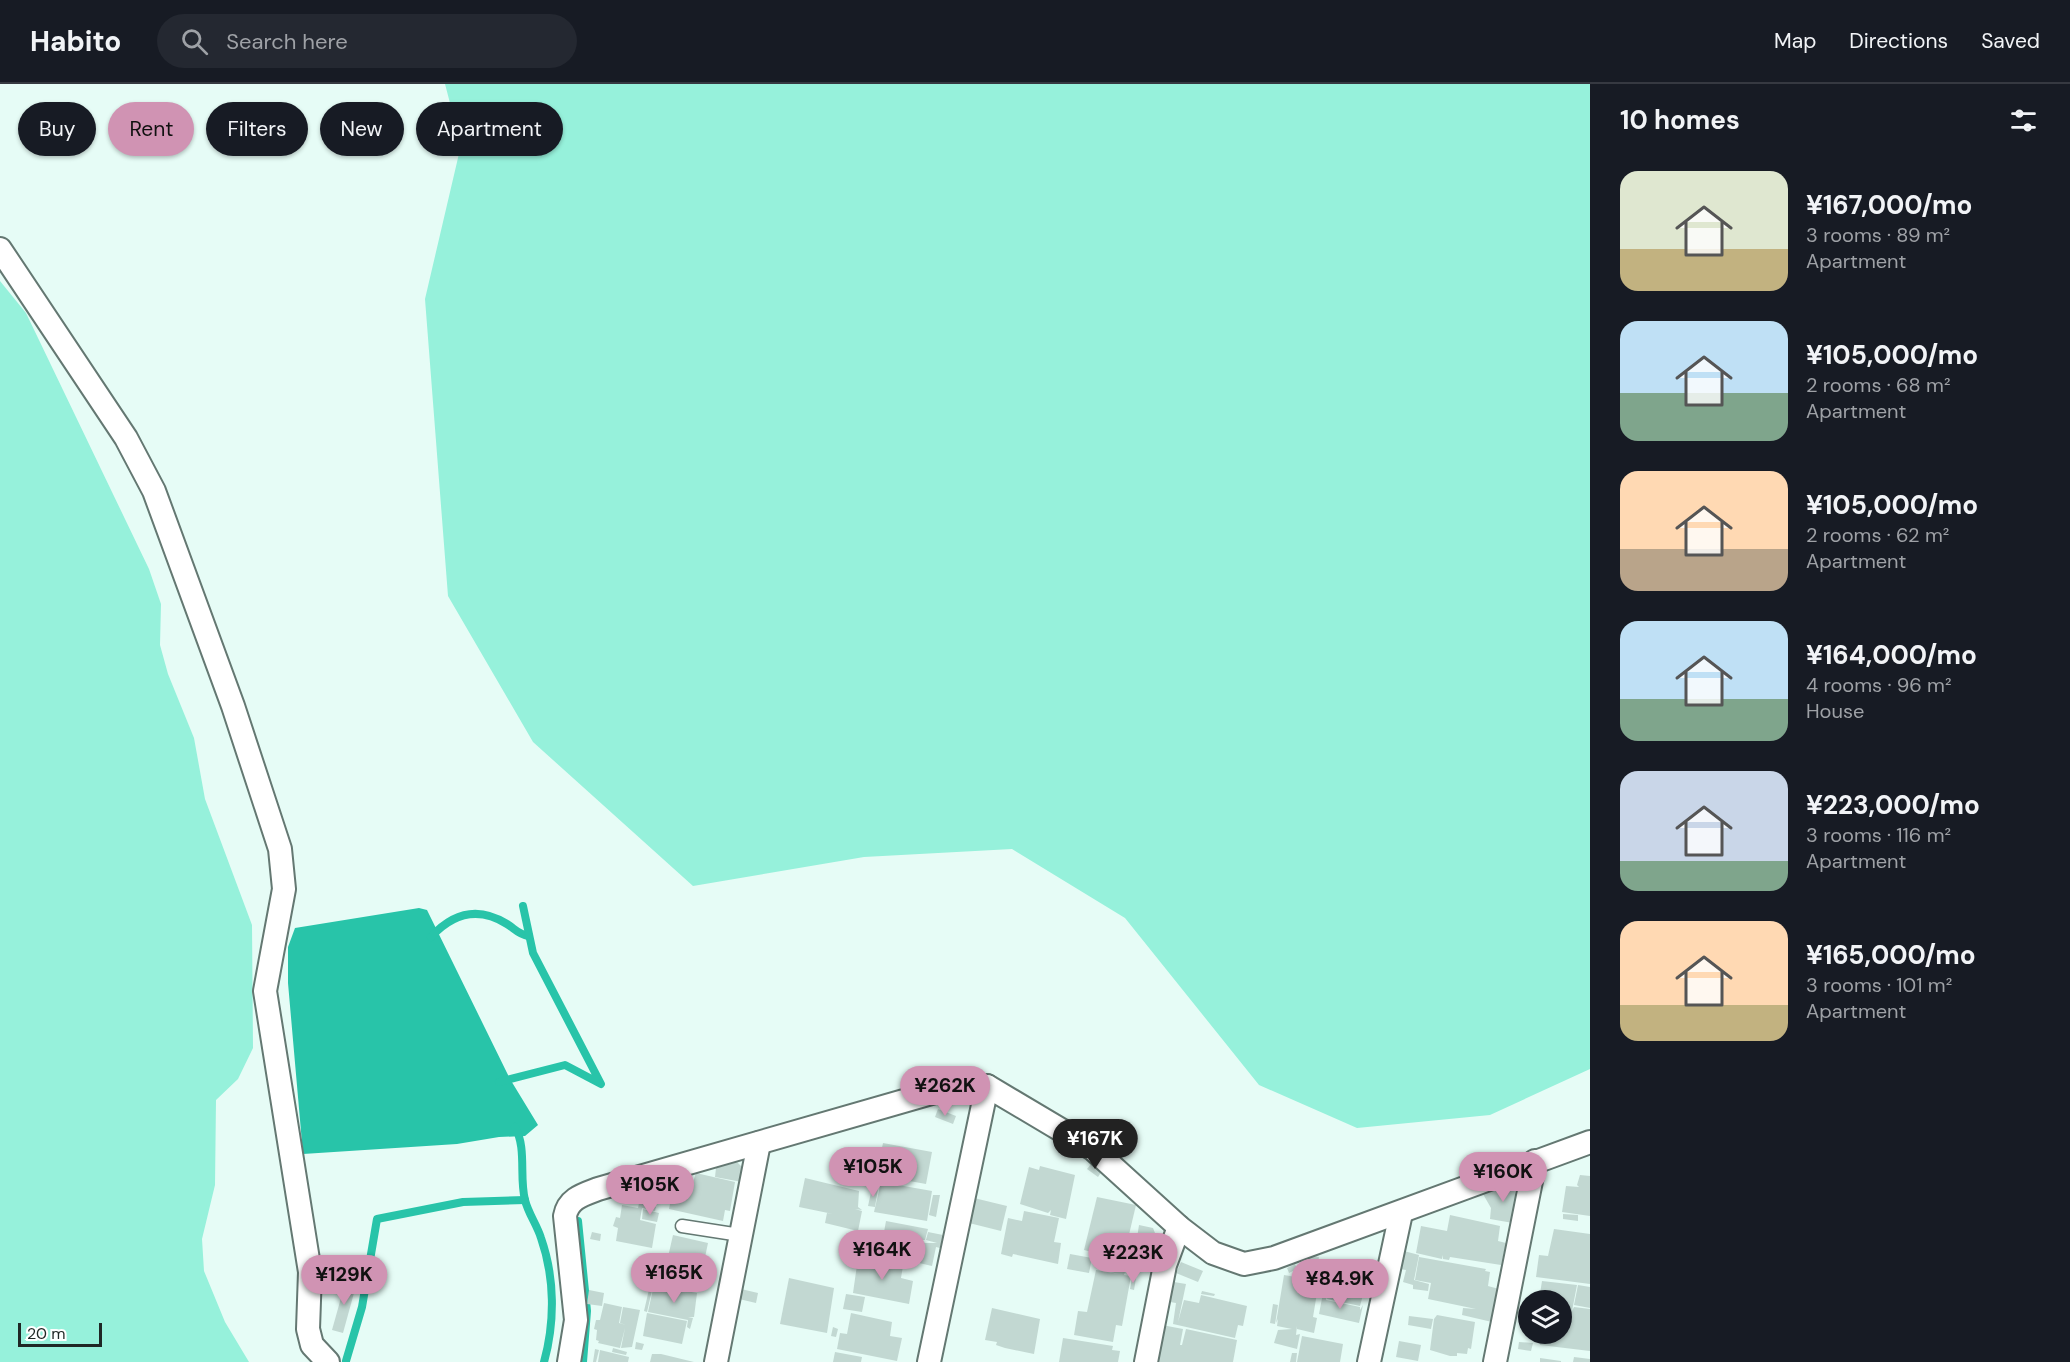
<!DOCTYPE html>
<meta charset="utf-8">
<style>
:root{--surface:#171b24;--page:#242831;--text:#f1f3f6;--muted:#9ea1a6;--line:#363941;--accent:#d093b3}
body{margin:0;font-family:"DM Sans",sans-serif;background:var(--page);color:var(--text);height:100vh;display:flex;flex-direction:column;font-size:22px;white-space:nowrap}
*{box-sizing:border-box;margin:0}
p{font-size:20px;color:var(--muted)}
.icon{flex:none;width:33px;height:33px;fill:none;stroke:currentColor;stroke-width:2;stroke-linecap:round;stroke-linejoin:round}
.map{position:relative;flex:1;overflow:hidden}
.side{display:flex;flex-direction:column;background:var(--surface);width:480px}
.side>*{flex:none}
.guide{position:absolute;left:18px;top:18px;width:570px;height:54px;display:flex;gap:12px}
.buttons{position:absolute;left:1518px;top:1206px;display:grid;gap:12px}
.buttons a{display:grid;place-items:center;width:54px;height:54px;border-radius:50%;background:var(--surface);box-shadow:0 2px 4px #0004;font-size:30px}
.scale{position:absolute;left:18px;bottom:15px;width:84px;box-sizing:border-box;padding-left:6px;border:3px solid #1f2725;border-top:0;font-size:16px;line-height:21px;white-space:nowrap;color:#1f2725;-webkit-text-stroke:4px #fff;paint-order:stroke}
.price{position:absolute;translate:-50% -51px;padding:0 14px;border-radius:21px;background:var(--accent);color:#111;font-size:20px;line-height:39px;filter:drop-shadow(0 2px 3px #0008)}
.price::after{content:'';position:absolute;left:50%;top:36px;width:18px;height:14px;margin-left:-9px;background:inherit;clip-path:polygon(0 0,100% 0,50% 100%)}
.price.on{background:#222;color:#fff}
ul{padding:0;list-style:none}
li{display:flex;align-items:center;gap:18px;height:150px;padding:0 30px}
li span{display:grid;place-items:center;flex:none;width:168px;height:120px;border-radius:18px;color:#555}
li>.icon{margin-inline-start:auto}
span .icon{width:72px;height:72px;fill:#fffc;stroke-width:1}
li b{font-size:26px}
h2{display:flex;justify-content:space-between;align-items:center;height:72px;padding:0 30px;font-size:26px}
.tag{padding:0 21px;border-radius:27px;background:var(--surface);box-shadow:0 2px 4px #0004;font-size:21px;line-height:54px}
.tag.on{background:var(--accent);color:#111}
header{display:flex;align-items:center;gap:36px;box-sizing:border-box;height:84px;padding:0 30px;background:var(--surface);border-bottom:2px solid var(--line)}
header strong{font-size:28px}
nav{display:flex;gap:33px;margin-inline-start:auto;font-size:21px}
.search{width:420px;height:54px;background:var(--page);display:flex;align-items:center;gap:15px;box-sizing:border-box;padding:0 21px;border-radius:33px;color:var(--muted);font-size:22px}
main{display:flex;flex:1;min-height:0}
.map>svg:first-child{display:block}
</style>
<header>
<strong>Habito</strong>
<div class="search"><svg class="icon" aria-label="search" viewBox="0 0 24 24"><circle cx="10" cy="10" r="6"/><path d="M15 15l6 6"/></svg>Search here</div>
<nav><a>Map</a><a>Directions</a><a>Saved</a></nav>
</header>
<main>
<div class="map">
<svg width="1590" height="1278" viewBox="0 0 1590 1278">
<rect width="100%" height="100%" fill="#e6fcf6"/>
<g fill="#96f1db">
<polygon points="445,0 1590,0 1590,985 1490,1031 1357,1044 1259,1001 1125,834 1012,765 864,773 693,802 533,658 448,512 425,215 461,61"/>
<polygon points="0,197 26,229 149,485 161,520 160,561 168,590 194,654 205,715 252,841 253,964 238,995 216,1016 215,1101 202,1155 204,1187 225,1238 249,1278 0,1278"/>
</g>
<polygon fill="#28c4a9" points="419,824 427,826 510,995 538,1041 525,1052 499,1053 457,1060 303,1070 288,899 288,863 295,844"/>
<g fill="none" stroke-linecap="round" stroke-linejoin="round">
<g stroke="#28c4a9" stroke-width="8">
<path d="M431 853C453 829 478 822 507 840 515 845 518 850 528 852"/>
<polyline points="499,998 565,981 601,1000 533,869 523,822"/>
<path d="M515 1043C527 1064 519 1093 525 1116 528 1129 537 1141 541 1154 555 1194 555 1238 544 1278"/>
<polyline points="578,1137 587,1227 583,1278"/>
<polyline points="346,1277 362,1223 377,1135 463,1118 525,1116"/>
</g>
</g>
<g fill="#c2d8d2">
<polygon points="938,1025 956,1032 953,1040 935,1033"/>
<polygon points="883,1059 932,1068 926,1100 876,1091"/>
<polygon points="737,1078 744,1085 742,1098 715,1093 716,1084"/>
<polygon points="1092,1079 1102,1087 1098,1093 1087,1085"/>
<polygon points="1040,1082 1075,1091 1066,1135 1050,1131 1051,1126 1048,1129 1020,1120 1029,1083 1039,1086"/>
<polygon points="696,1089 735,1098 730,1127 725,1126 723,1137 669,1125 675,1095 693,1098"/>
<polygon points="1580,1091 1590,1092 1590,1132 1562,1128 1566,1102 1579,1103 1577,1101"/>
<polygon points="805,1094 859,1107 858,1123 862,1126 855,1125 862,1127 858,1147 825,1139 827,1129 833,1130 799,1123"/>
<polygon points="1513,1097 1517,1120 1513,1139 1490,1135 1491,1124 1483,1110"/>
<polygon points="881,1098 932,1107 927,1137 874,1128"/>
<polygon points="872,1104 878,1105 875,1123 868,1122"/>
<polygon points="933,1111 940,1111 936,1133 929,1131"/>
<polygon points="1097,1113 1136,1121 1123,1176 1084,1166"/>
<polygon points="974,1114 1007,1122 1001,1147 969,1139"/>
<polygon points="639,1119 656,1123 655,1127 642,1124 640,1136 656,1140 652,1164 616,1157 618,1144 613,1142 616,1133 620,1134 622,1121 638,1124"/>
<polygon points="643,1125 659,1129 657,1138 642,1135"/>
<polygon points="1024,1127 1059,1134 1054,1158 1061,1159 1058,1180 1013,1170 1012,1173 1001,1170 1008,1134 1022,1137"/>
<polygon points="1563,1130 1578,1131 1578,1137 1563,1135"/>
<polygon points="1450,1131 1500,1142 1498,1157 1506,1159 1501,1181 1450,1173 1449,1176 1443,1175 1443,1171 1442,1175 1416,1169 1421,1142 1447,1147"/>
<polygon points="886,1137 928,1145 925,1156 920,1156 925,1159 937,1159 926,1156 928,1148 943,1151 940,1164 936,1163 932,1182 880,1170"/>
<polygon points="1139,1141 1153,1144 1155,1149 1150,1169 1135,1167"/>
<polygon points="1554,1145 1590,1150 1590,1200 1536,1193 1539,1171 1548,1172"/>
<polygon points="592,1148 601,1150 600,1157 590,1155"/>
<polygon points="673,1151 708,1159 704,1178 708,1179 705,1192 701,1192 699,1200 659,1190 664,1172 668,1173"/>
<polygon points="876,1159 880,1159 879,1170 874,1169"/>
<polygon points="1404,1167 1419,1171 1414,1196 1429,1200 1428,1207 1413,1205 1413,1201 1403,1198 1406,1186 1400,1185"/>
<polygon points="1070,1170 1092,1174 1089,1189 1067,1185"/>
<polygon points="1308,1171 1319,1173 1316,1192 1305,1190"/>
<polygon points="1419,1173 1486,1185 1485,1187 1490,1188 1488,1202 1499,1205 1492,1238 1462,1231 1463,1224 1476,1225 1428,1215 1431,1199 1415,1196"/>
<polygon points="858,1174 903,1182 901,1194 913,1197 909,1220 853,1209"/>
<polygon points="1105,1176 1127,1181 1124,1191 1131,1192 1122,1242 1116,1241 1113,1258 1074,1251 1078,1227 1087,1228 1096,1186 1119,1190 1102,1186"/>
<polygon points="1181,1178 1203,1187 1198,1198 1176,1189"/>
<polygon points="1295,1180 1297,1185 1289,1189 1287,1184"/>
<polygon points="1333,1187 1362,1193 1361,1198 1366,1200 1360,1222 1327,1215 1329,1209 1325,1208 1327,1193 1331,1194 1330,1202"/>
<polygon points="1284,1191 1319,1197 1313,1233 1317,1234 1314,1249 1297,1245 1297,1242 1296,1251 1300,1250 1297,1265 1274,1259 1278,1246 1292,1245 1277,1242 1278,1235 1276,1239"/>
<polygon points="789,1194 834,1204 827,1249 780,1240"/>
<polygon points="1132,1194 1136,1194 1134,1206 1130,1205"/>
<polygon points="346,1196 357,1198 343,1249 332,1246"/>
<polygon points="651,1197 670,1202 668,1207 653,1202 647,1228 644,1227"/>
<polygon points="1542,1197 1577,1201 1572,1227 1574,1223 1590,1225 1590,1267 1540,1261 1542,1250 1562,1250 1562,1216 1539,1216"/>
<polygon points="1174,1198 1186,1200 1178,1238 1184,1216 1199,1219 1201,1211 1247,1222 1243,1242 1238,1241 1235,1254 1173,1240 1176,1219 1170,1218"/>
<polygon points="1578,1201 1590,1203 1590,1224 1574,1221"/>
<polygon points="670,1204 697,1209 694,1233 688,1233 693,1234 690,1245 687,1243 688,1236 648,1228 653,1205 669,1208"/>
<polygon points="741,1205 758,1209 756,1219 739,1215"/>
<polygon points="589,1206 604,1209 602,1222 587,1220"/>
<polygon points="1202,1207 1215,1210 1214,1212 1201,1210"/>
<polygon points="1323,1209 1327,1210 1326,1216 1360,1223 1360,1226 1363,1221 1359,1239 1319,1230"/>
<polygon points="846,1210 865,1213 862,1228 843,1225"/>
<polygon points="604,1219 622,1223 619,1239 626,1241 620,1239 623,1223 640,1226 632,1263 621,1264 625,1244 620,1264 598,1259 599,1257 596,1256 597,1246 594,1245 596,1236 600,1236"/>
<polygon points="1273,1220 1278,1221 1275,1240 1270,1239"/>
<polygon points="992,1224 1040,1235 1034,1270 1005,1264 996,1261 997,1258 985,1256"/>
<polygon points="647,1229 687,1237 682,1260 643,1252"/>
<polygon points="851,1229 892,1238 890,1252 902,1254 897,1277 837,1265 840,1249 847,1250"/>
<polygon points="1437,1231 1475,1238 1471,1265 1468,1264 1467,1270 1457,1269 1457,1272 1450,1272 1430,1266 1434,1235"/>
<polygon points="1409,1232 1433,1235 1431,1245 1408,1241"/>
<polygon points="1162,1241 1183,1245 1180,1261 1182,1261 1186,1245 1237,1256 1233,1278 1154,1278"/>
<polygon points="833,1243 838,1245 836,1253 831,1252"/>
<polygon points="1302,1252 1343,1260 1340,1278 1297,1278"/>
<polygon points="1063,1254 1113,1262 1112,1266 1120,1267 1118,1278 1059,1278"/>
<polygon points="1399,1257 1421,1261 1418,1277 1396,1273"/>
<polygon points="636,1258 644,1260 642,1266 635,1265"/>
<polygon points="1519,1258 1533,1259 1531,1267 1518,1265"/>
<polygon points="613,1264 627,1268 626,1271 612,1268"/>
<polygon points="595,1265 599,1266 596,1278 593,1278"/>
<polygon points="600,1266 629,1273 628,1278 598,1278"/>
<polygon points="835,1268 862,1273 861,1278 833,1278"/>
<polygon points="1292,1269 1297,1269 1296,1278 1290,1278"/>
<polygon points="652,1270 661,1270 694,1278 650,1278"/>
<polygon points="1574,1273 1590,1275 1590,1278 1573,1278"/>
<polygon points="1540,1274 1561,1277 1561,1278 1540,1278"/>
</g>
<g fill="none" stroke-linecap="round" stroke-linejoin="round">
<defs>
<polyline id="lane" points="682,1142 740,1151"/>
<g id="street">
<polyline points="0,165 126,354 154,407 233,622 280,765 284,805 265,907 310,1188 308,1245 312,1261 328,1278"/>
<path d="M569 1278 576 1236 565 1132C568 1115 582 1111 598 1105L949 1004 987 1002 1093 1065 1179 1143 1213 1169 1244 1180 1274 1174 1590 1058"/>
<polyline points="716,1278 759,1059"/>
<polyline points="929,1278 987,1002"/>
<polyline points="1146,1278 1165,1181 1179,1143"/>
<polyline points="1369,1278 1401,1129"/>
<polyline points="1495,1278 1535,1077"/>
</g>
</defs>
<use href="#lane" stroke="#647872" stroke-width="15"/>
<use href="#street" stroke="#647872" stroke-width="26"/>
<use href="#lane" stroke="#fff" stroke-width="12"/>
<use href="#street" stroke="#fff" stroke-width="22"/>
</g>
</svg>
<div class="buttons">
<a><svg class="icon" aria-label="layers" viewBox="0 0 24 24"><path d="M12 4l9 5-9 5-9-5zM3 14l9 5 9-5"/></svg></a>
</div>
<div class="scale">20 m</div>
<b class="price" style="left:945px;top:1033px">¥262K</b>
<b class="price on" style="left:1095px;top:1086px">¥167K</b>
<b class="price" style="left:873px;top:1114px">¥105K</b>
<b class="price" style="left:1503px;top:1119px">¥160K</b>
<b class="price" style="left:650px;top:1132px">¥105K</b>
<b class="price" style="left:882px;top:1197px">¥164K</b>
<b class="price" style="left:1133px;top:1200px">¥223K</b>
<b class="price" style="left:674px;top:1220px">¥165K</b>
<b class="price" style="left:344px;top:1222px">¥129K</b>
<b class="price" style="left:1340px;top:1226px">¥84.9K</b>
<div class="guide">
<a class="tag">Buy</a>
<a class="tag on">Rent</a>
<a class="tag">Filters</a>
<a class="tag">New</a>
<a class="tag">Apartment</a>
</div>
</div>
<section class="side">
<h2>10 homes<svg class="icon" aria-label="filters" viewBox="0 0 24 24"><path d="M4 7h16M4 17h16"/><circle cx="9" cy="7" r="2"/><circle cx="15" cy="17" r="2"/></svg></h2>
<ul>
<li><span style="background:linear-gradient(#dfe7d0 65%,#c2b280 0)"><svg class="icon" aria-label="home" viewBox="0 0 24 24"><path d="M3 11l9-7 9 7M6 9v11h12V9"/></svg></span><div><b>¥167,000/mo</b><p>3 rooms · 89 m²</p><p>Apartment</p></div></li>
<li><span style="background:linear-gradient(#bfe0f5 60%,#7fa58c 0)"><svg class="icon" aria-label="home" viewBox="0 0 24 24"><path d="M3 11l9-7 9 7M6 9v11h12V9"/></svg></span><div><b>¥105,000/mo</b><p>2 rooms · 68 m²</p><p>Apartment</p></div></li>
<li><span style="background:linear-gradient(#ffd9b3 65%,#b9a48a 0)"><svg class="icon" aria-label="home" viewBox="0 0 24 24"><path d="M3 11l9-7 9 7M6 9v11h12V9"/></svg></span><div><b>¥105,000/mo</b><p>2 rooms · 62 m²</p><p>Apartment</p></div></li>
<li><span style="background:linear-gradient(#bfe0f5 65%,#7fa58c 0)"><svg class="icon" aria-label="home" viewBox="0 0 24 24"><path d="M3 11l9-7 9 7M6 9v11h12V9"/></svg></span><div><b>¥164,000/mo</b><p>4 rooms · 96 m²</p><p>House</p></div></li>
<li><span style="background:linear-gradient(#c9d6e8 75%,#7fa58c 0)"><svg class="icon" aria-label="home" viewBox="0 0 24 24"><path d="M3 11l9-7 9 7M6 9v11h12V9"/></svg></span><div><b>¥223,000/mo</b><p>3 rooms · 116 m²</p><p>Apartment</p></div></li>
<li><span style="background:linear-gradient(#ffd9b3 70%,#c2b280 0)"><svg class="icon" aria-label="home" viewBox="0 0 24 24"><path d="M3 11l9-7 9 7M6 9v11h12V9"/></svg></span><div><b>¥165,000/mo</b><p>3 rooms · 101 m²</p><p>Apartment</p></div></li>
</ul>
</section>
</main>
